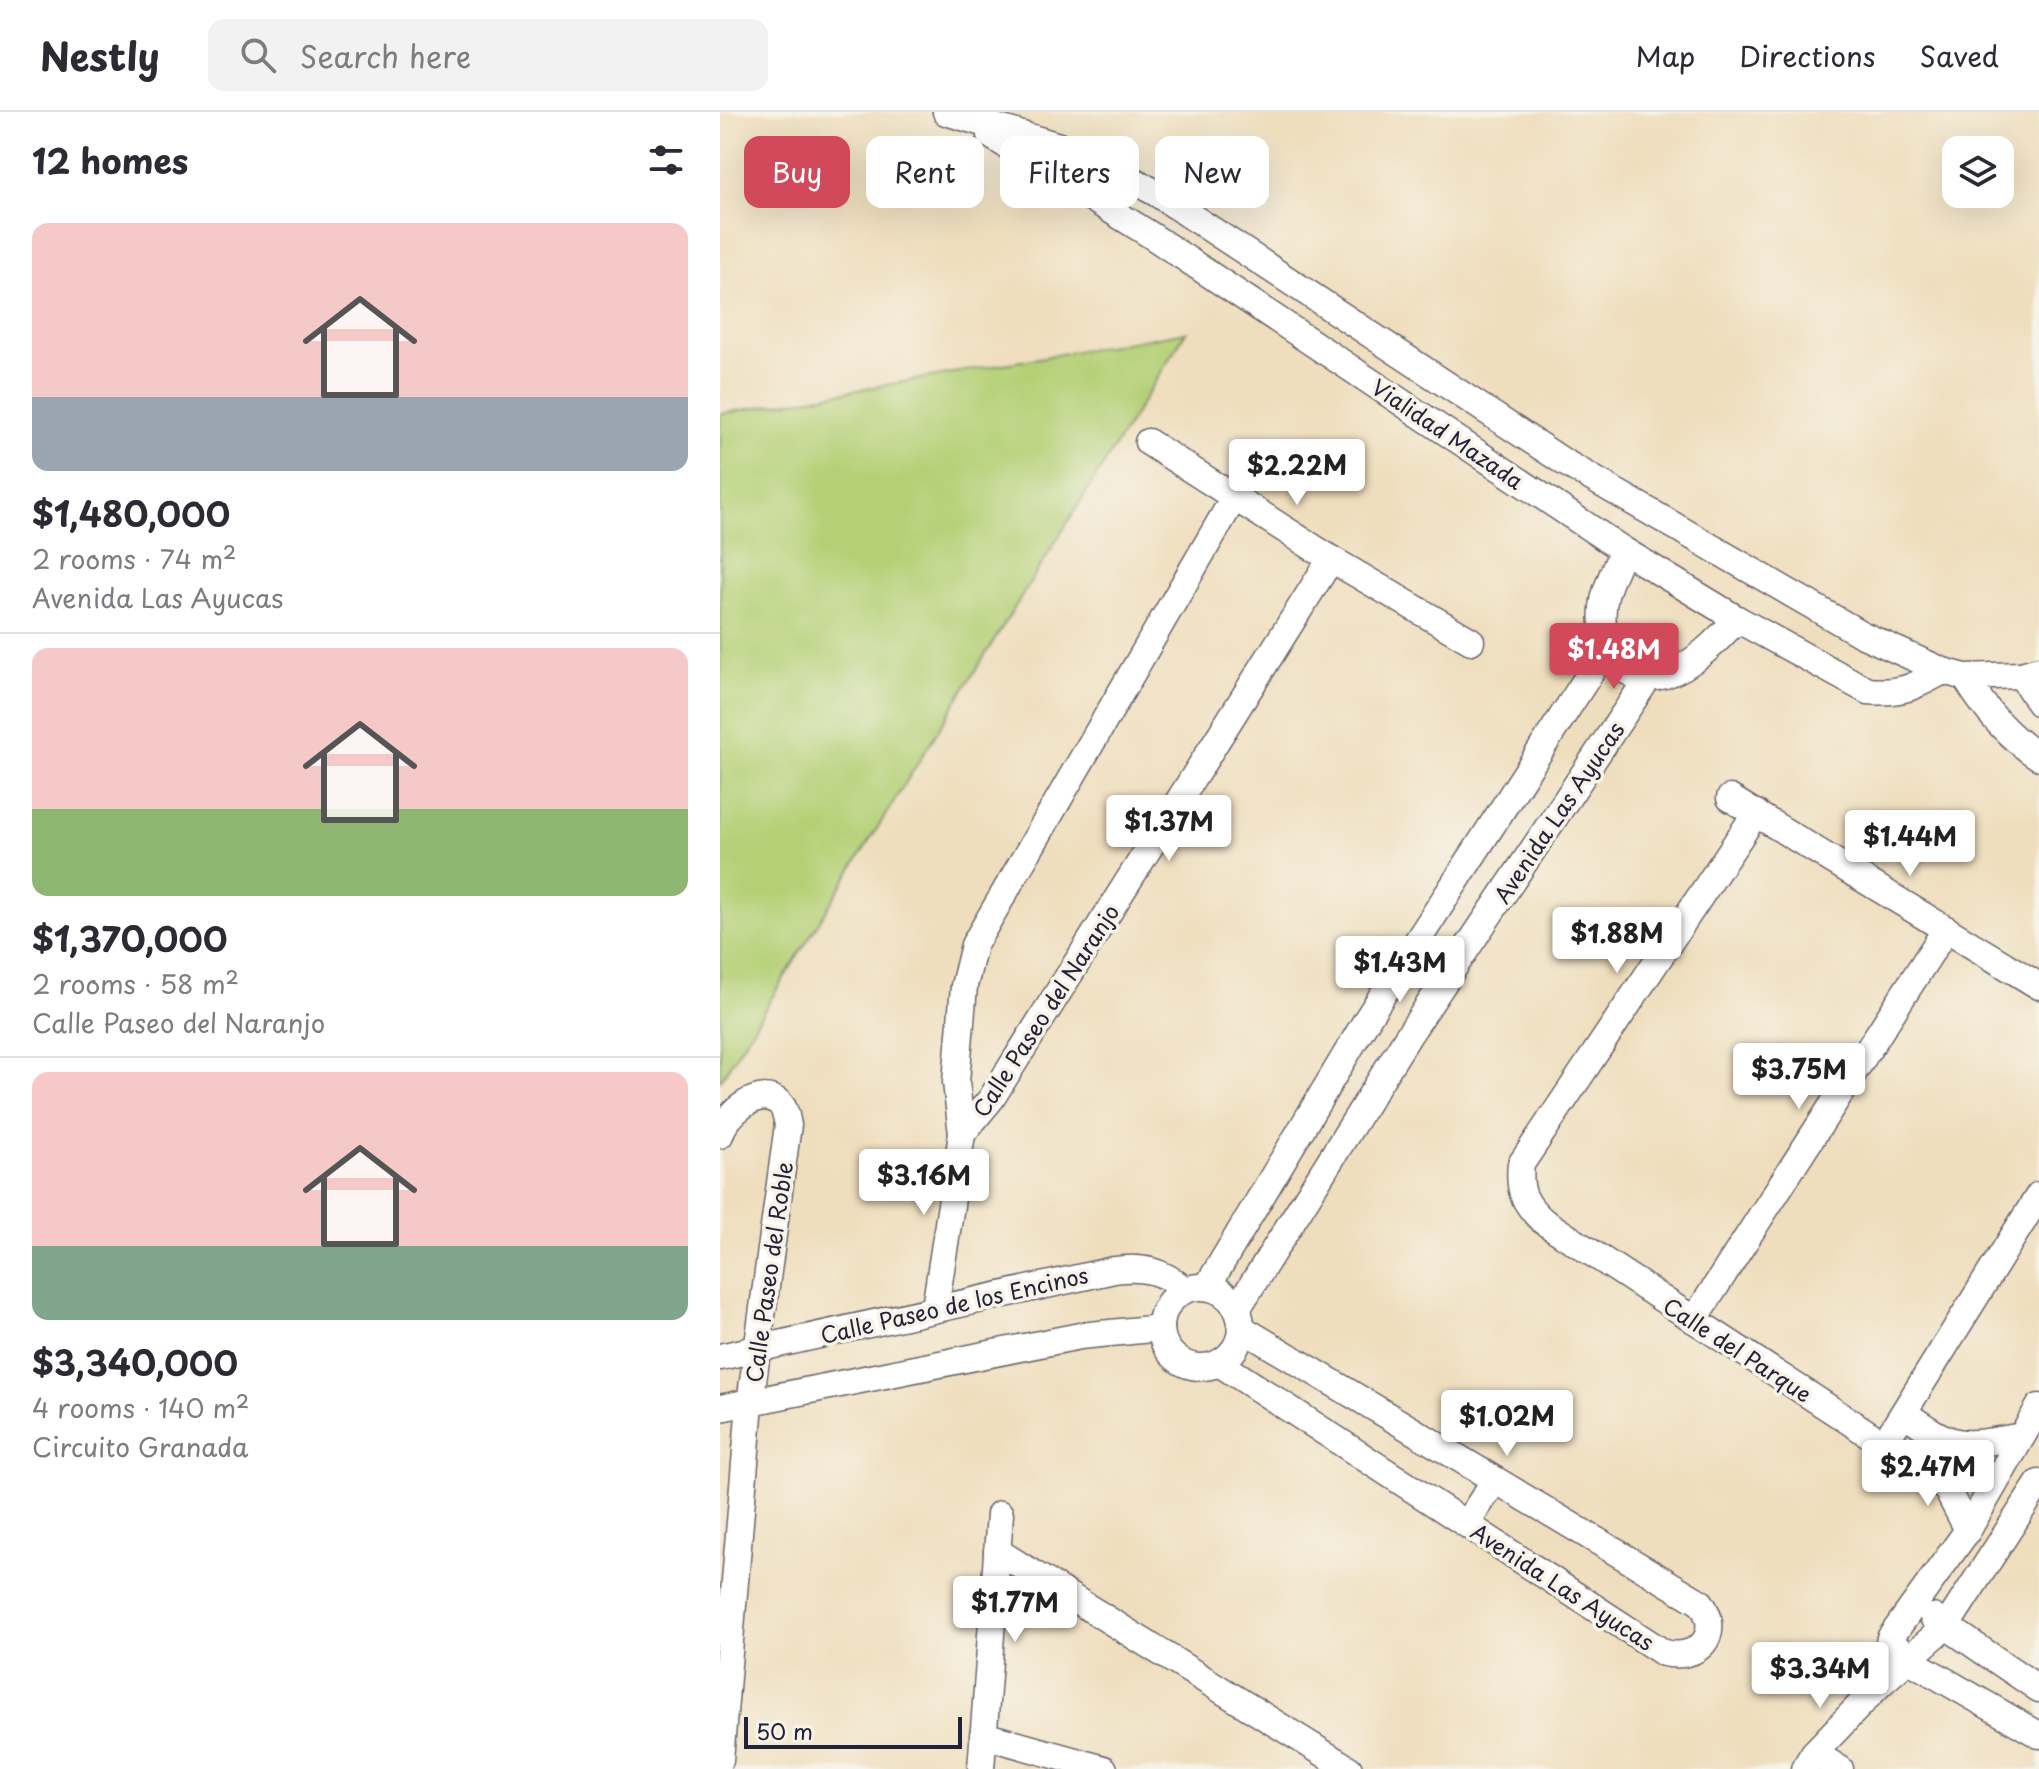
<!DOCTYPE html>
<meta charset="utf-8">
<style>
:root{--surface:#fff;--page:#f2f2f3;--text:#2b2b33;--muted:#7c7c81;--line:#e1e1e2;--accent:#d1495b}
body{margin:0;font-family:"Playpen Sans",sans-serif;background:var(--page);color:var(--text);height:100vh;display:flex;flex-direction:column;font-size:30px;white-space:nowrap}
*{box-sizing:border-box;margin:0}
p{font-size:26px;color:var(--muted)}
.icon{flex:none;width:44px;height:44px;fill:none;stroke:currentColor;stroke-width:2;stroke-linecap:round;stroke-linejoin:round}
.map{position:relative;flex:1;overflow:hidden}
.sheet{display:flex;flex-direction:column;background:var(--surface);width:720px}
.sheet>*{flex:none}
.hud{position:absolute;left:24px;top:24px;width:760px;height:72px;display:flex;gap:16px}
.controls{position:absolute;left:1222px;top:24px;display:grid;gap:16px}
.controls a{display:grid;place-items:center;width:72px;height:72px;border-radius:16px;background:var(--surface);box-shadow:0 8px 32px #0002;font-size:40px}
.scale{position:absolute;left:24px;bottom:20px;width:218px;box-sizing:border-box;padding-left:8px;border:4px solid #22223b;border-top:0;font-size:22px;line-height:28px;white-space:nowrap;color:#22223b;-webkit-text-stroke:6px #f7f3e8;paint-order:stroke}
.price{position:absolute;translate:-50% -68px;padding:0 18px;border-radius:8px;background:#fff;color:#222;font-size:26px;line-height:52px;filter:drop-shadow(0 2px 4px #0008)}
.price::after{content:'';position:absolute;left:50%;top:48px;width:24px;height:18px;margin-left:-12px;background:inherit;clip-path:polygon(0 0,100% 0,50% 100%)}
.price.on{background:var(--accent);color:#fff}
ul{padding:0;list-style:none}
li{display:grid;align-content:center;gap:16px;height:424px;padding:0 32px}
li+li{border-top:2px solid var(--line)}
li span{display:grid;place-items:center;height:248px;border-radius:16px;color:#555}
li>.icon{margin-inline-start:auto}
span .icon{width:144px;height:144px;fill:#fffc;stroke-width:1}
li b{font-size:34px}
h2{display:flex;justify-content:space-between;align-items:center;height:96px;padding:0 32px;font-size:34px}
.pill{padding:0 28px;border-radius:16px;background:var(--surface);box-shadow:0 8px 32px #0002;font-size:28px;line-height:72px}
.pill.on{background:var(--accent);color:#fff}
header{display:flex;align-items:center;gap:48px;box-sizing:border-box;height:112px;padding:0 40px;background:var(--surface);border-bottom:2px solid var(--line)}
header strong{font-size:38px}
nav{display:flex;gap:44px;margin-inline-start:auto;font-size:28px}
.search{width:560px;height:72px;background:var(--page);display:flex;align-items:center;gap:20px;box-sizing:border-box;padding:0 28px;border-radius:16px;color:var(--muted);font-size:30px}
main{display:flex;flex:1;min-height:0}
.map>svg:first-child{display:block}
</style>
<header>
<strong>Nestly</strong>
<div class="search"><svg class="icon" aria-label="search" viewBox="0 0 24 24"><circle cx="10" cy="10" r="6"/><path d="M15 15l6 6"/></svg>Search here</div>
<nav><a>Map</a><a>Directions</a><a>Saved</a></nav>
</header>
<main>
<section class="sheet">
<h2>12 homes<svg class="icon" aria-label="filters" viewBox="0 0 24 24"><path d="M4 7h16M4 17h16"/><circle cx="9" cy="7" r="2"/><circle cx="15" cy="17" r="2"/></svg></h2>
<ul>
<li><span style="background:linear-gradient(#f6c9c9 70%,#9aa5b1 0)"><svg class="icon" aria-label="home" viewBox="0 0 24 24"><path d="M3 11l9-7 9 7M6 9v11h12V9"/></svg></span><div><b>$1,480,000</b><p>2 rooms · 74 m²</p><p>Avenida Las Ayucas</p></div></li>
<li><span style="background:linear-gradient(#f6c9c9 65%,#8fb573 0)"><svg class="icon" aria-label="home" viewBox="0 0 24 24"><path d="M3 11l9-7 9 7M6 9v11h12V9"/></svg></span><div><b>$1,370,000</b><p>2 rooms · 58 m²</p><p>Calle Paseo del Naranjo</p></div></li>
<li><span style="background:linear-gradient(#f6c9c9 70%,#7fa58c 0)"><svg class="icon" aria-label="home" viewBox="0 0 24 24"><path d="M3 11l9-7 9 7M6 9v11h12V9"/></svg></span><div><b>$3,340,000</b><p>4 rooms · 140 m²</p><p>Circuito Granada</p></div></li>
</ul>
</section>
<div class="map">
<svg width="1319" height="1657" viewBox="0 0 1319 1657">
<rect width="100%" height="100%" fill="#f7f3e8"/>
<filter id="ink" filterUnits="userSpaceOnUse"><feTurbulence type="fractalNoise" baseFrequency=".0125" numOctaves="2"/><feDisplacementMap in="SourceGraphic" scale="16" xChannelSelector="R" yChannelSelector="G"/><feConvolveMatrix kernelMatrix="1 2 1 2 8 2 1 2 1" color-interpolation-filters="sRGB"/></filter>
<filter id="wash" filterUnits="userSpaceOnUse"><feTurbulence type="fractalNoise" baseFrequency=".006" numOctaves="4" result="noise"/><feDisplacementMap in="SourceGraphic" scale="32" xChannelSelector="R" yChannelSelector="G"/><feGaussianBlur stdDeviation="1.8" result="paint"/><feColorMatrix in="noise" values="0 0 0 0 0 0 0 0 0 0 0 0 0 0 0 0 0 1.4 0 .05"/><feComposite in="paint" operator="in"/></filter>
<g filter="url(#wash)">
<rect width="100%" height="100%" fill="#efdebd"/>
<polygon fill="#b4d076" stroke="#6b7958" stroke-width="2" points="466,220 0,969 0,302"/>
</g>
<g filter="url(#ink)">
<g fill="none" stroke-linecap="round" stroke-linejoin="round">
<defs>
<g id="minor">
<polyline points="226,0 342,35 382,51 436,81 844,350 1141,522 1223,559 1245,565 1301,563 1319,558"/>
<path d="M270 23 429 122 903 438 1017 507 1148 579C1181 582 1194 575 1223 559"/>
<polyline points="428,330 611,447 751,529"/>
<path d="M903 438C897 453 889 468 885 484 875 524 896 578 945 563 973 554 998 528 1017 507"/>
<polyline points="1301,563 1319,591"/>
<path d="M1245 565C1265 598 1287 624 1319 645"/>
<polyline points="1010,686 1319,874"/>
<path d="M1036 701 801 1052C798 1079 804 1091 823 1109L1199 1355 1210 1367 1226 1376 1248 1418"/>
<polyline points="242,1022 271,987 611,447"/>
<path d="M0 1023C5 1004 36 975 57 989 65 994 66 1004 68 1013L30 1291 0 1648"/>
<circle cx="481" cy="1215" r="40"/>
<polyline points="487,1175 649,904 887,535"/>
<polyline points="215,1196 242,1022 236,970 244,874 254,833 515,384"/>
<polyline points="517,1197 688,924 928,566"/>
<polyline points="974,1208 1226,817"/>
<path d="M0 1245 394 1158C421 1154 443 1158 464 1178"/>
<path d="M499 1251 944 1541C978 1549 1003 1523 981 1491L521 1216"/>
<polyline points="0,1296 360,1224 441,1216"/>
<path d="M1184 1301C1237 1338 1239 1335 1302 1324"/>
<polyline points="1164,1332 1319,1083"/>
<polyline points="747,1411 775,1368"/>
<polyline points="277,1439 629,1657"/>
<polyline points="1213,1505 1319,1577"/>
<polyline points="1180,1538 1189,1548 1319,1623"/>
<polyline points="1159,1573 1170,1526 1248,1418 1319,1295"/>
<polyline points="263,1623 384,1657"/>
<polyline points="1094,1641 1120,1657"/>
<polyline points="261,1657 280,1402"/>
<polyline points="1084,1657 1094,1641 1159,1573 1227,1513 1319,1371"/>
</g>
</defs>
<use href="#minor" stroke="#6a6468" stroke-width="29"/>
<use href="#minor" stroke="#fff" stroke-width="26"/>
</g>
</g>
<g text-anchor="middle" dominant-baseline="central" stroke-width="7" stroke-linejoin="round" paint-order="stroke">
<g font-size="22" fill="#22223b" stroke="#f7f3e8">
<text transform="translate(728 321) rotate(34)">Vialidad Mazada</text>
<text transform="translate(838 700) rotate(-56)">Avenida Las Ayucas</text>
<text transform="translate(325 898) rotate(-57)">Calle Paseo del Naranjo</text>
<text transform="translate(48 1160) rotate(-82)">Calle Paseo del Roble</text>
<text transform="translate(234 1192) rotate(-13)">Calle Paseo de los Encinos</text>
<text transform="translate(1018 1237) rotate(33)">Calle del Parque</text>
<text transform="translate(843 1474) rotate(33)">Avenida Las Ayucas</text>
</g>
</g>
</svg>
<div class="controls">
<a><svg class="icon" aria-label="layers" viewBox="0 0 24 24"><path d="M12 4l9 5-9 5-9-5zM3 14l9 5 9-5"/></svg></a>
</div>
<div class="scale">50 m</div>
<b class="price" style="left:577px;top:395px">$2.22M</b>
<b class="price on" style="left:894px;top:579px">$1.48M</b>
<b class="price" style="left:449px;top:751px">$1.37M</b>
<b class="price" style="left:1190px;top:766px">$1.44M</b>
<b class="price" style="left:897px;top:863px">$1.88M</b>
<b class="price" style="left:680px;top:892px">$1.43M</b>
<b class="price" style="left:1079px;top:999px">$3.75M</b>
<b class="price" style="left:204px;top:1105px">$3.16M</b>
<b class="price" style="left:787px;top:1346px">$1.02M</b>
<b class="price" style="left:1208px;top:1396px">$2.47M</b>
<b class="price" style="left:295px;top:1532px">$1.77M</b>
<b class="price" style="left:1100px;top:1598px">$3.34M</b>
<div class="hud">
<a class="pill on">Buy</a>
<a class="pill">Rent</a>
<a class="pill">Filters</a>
<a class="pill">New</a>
</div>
</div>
</main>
